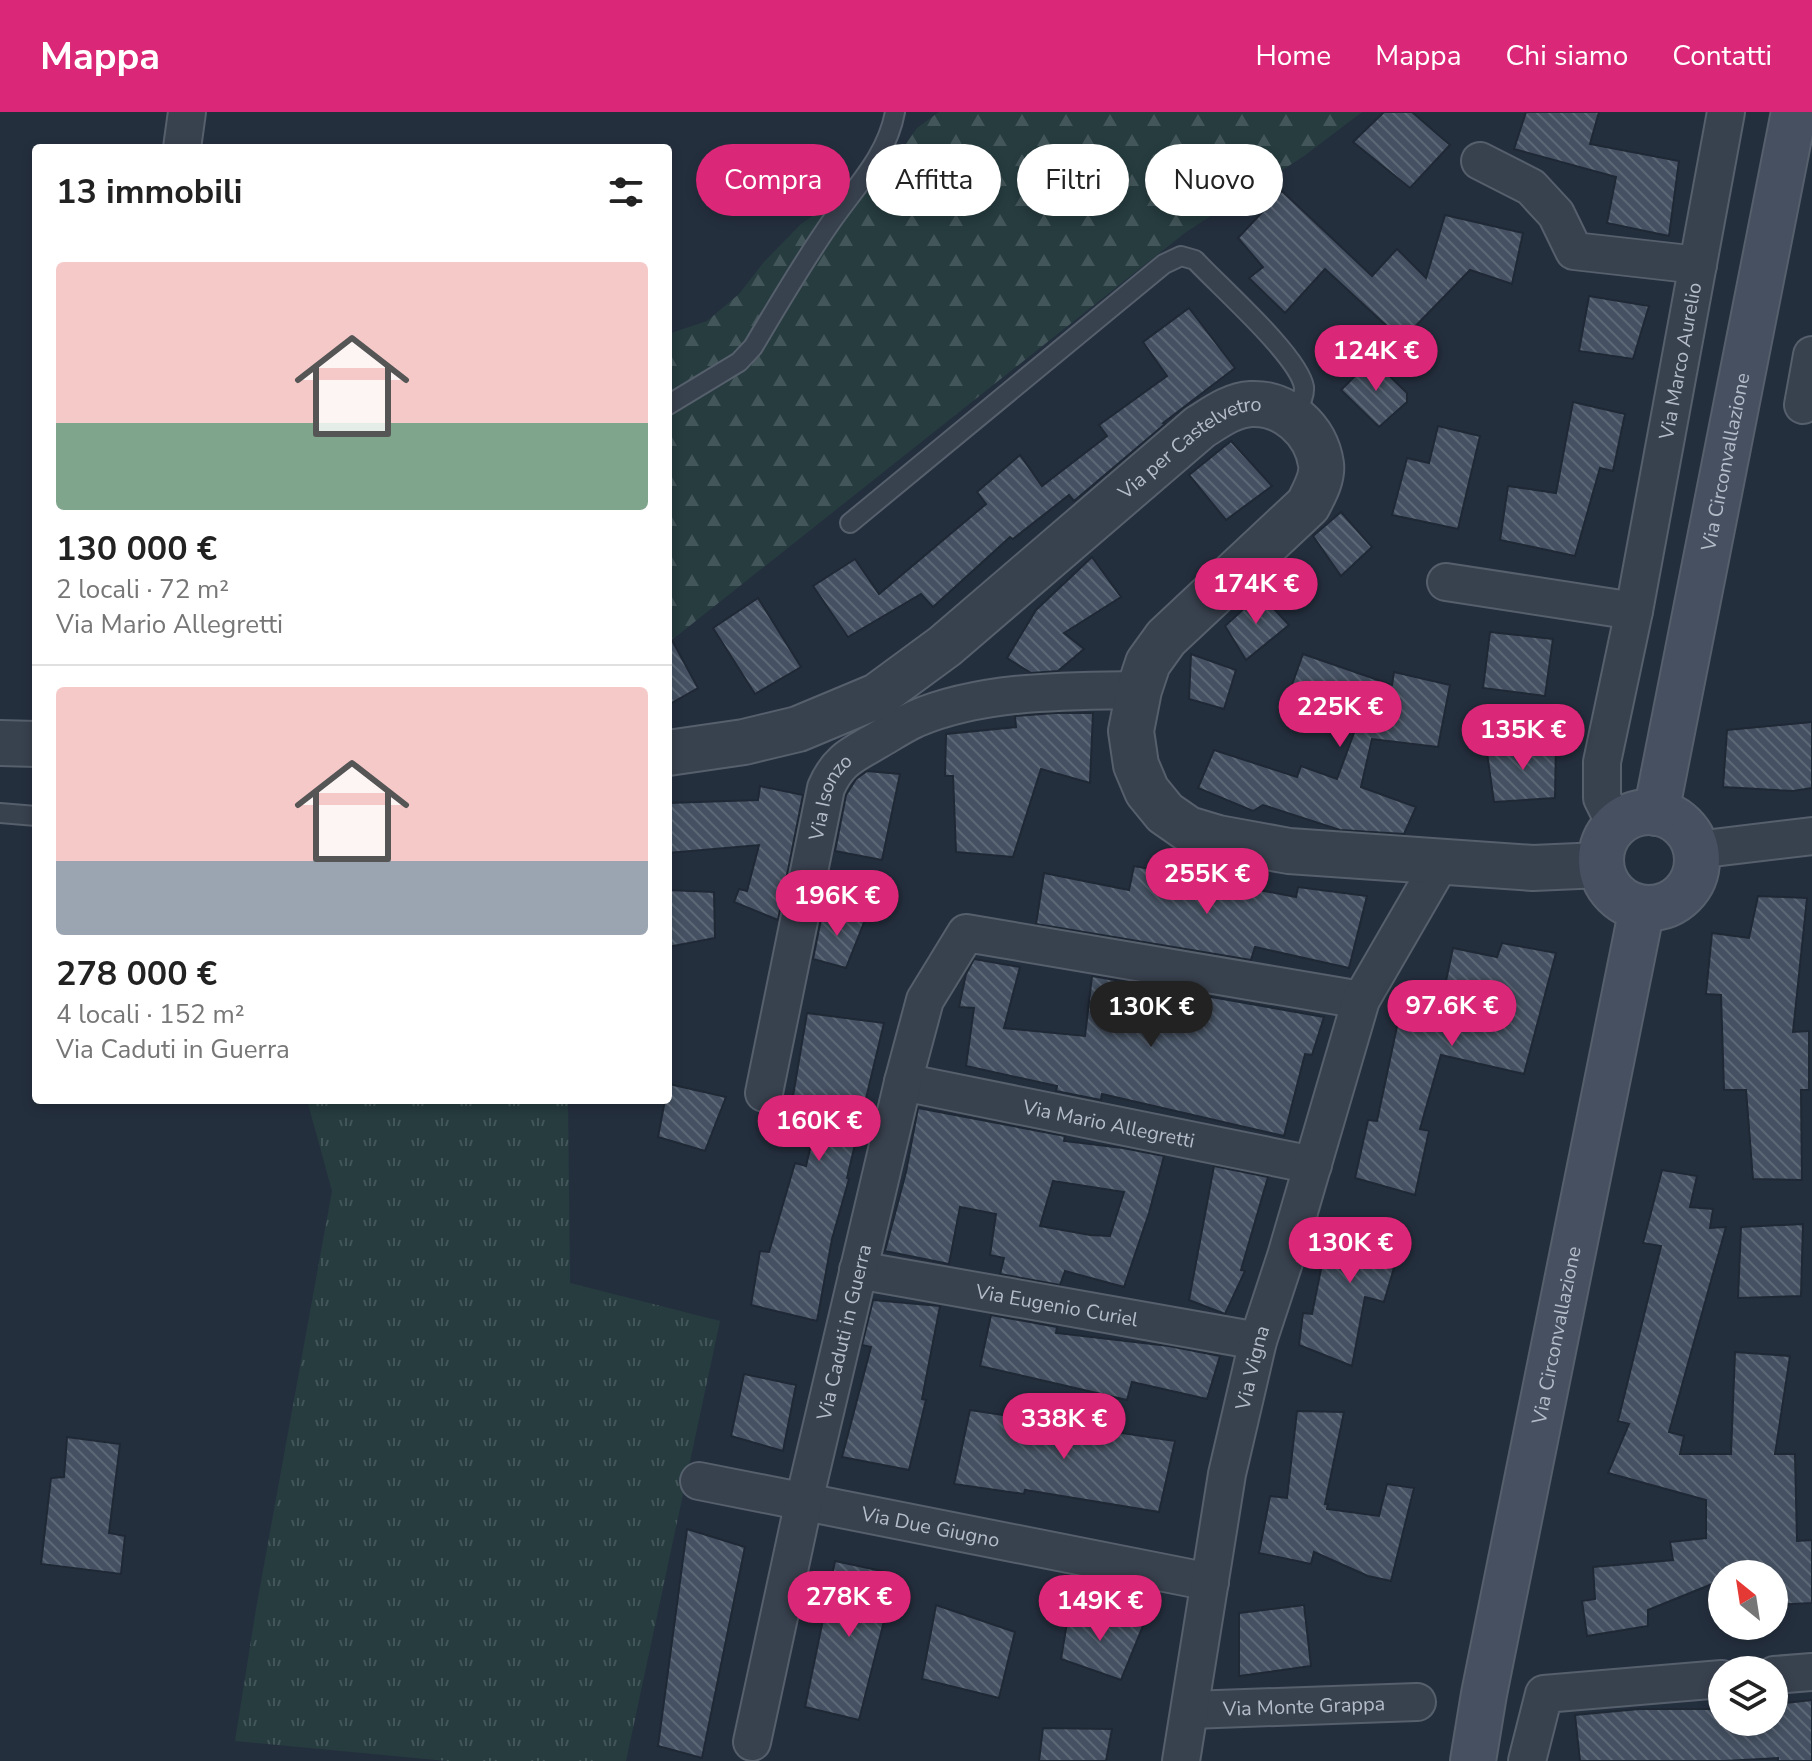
<!DOCTYPE html>
<html lang="it">
<meta charset="utf-8">
<style>
:root{--surface:#fff;--page:#f6f6f6;--text:#222;--muted:#767676;--line:#e0e0e0;--accent:#db2777}
body{margin:0;font-family:"Nunito Sans",sans-serif;background:var(--page);color:var(--text);height:100vh;display:flex;flex-direction:column;font-size:30px;white-space:nowrap}
*{box-sizing:border-box;margin:0}
p{font-size:26px;color:var(--muted)}
.icon{flex:none;width:44px;height:44px;fill:none;stroke:currentColor;stroke-width:2;stroke-linecap:round;stroke-linejoin:round}
.map{position:relative;flex:1;overflow:hidden}
.drawer{position:absolute;left:32px;top:32px;width:640px;height:960px;display:flex;flex-direction:column;background:var(--surface);border-radius:8px;box-shadow:0 4px 12px #0003}
.drawer>*{flex:none}
.hud{position:absolute;left:696px;top:32px;width:760px;height:72px;display:flex;gap:16px}
.needle{width:52px;rotate:330deg}
.fabs{position:absolute;left:1708px;top:1448px;display:grid;gap:16px}
.fabs a{display:grid;place-items:center;width:80px;height:80px;border-radius:50%;background:var(--surface);box-shadow:0 4px 12px #0003;font-size:40px}
.price{position:absolute;translate:-50% -68px;padding:0 18px;border-radius:28px;background:var(--accent);color:#fff;font-size:26px;line-height:52px;filter:drop-shadow(0 2px 4px #0008)}
.price::after{content:'';position:absolute;left:50%;top:48px;width:24px;height:18px;margin-left:-12px;background:inherit;clip-path:polygon(0 0,100% 0,50% 100%)}
.price.active{background:#222;color:#fff}
ul{padding:0;list-style:none}
li{display:grid;align-content:center;gap:16px;height:424px;padding:0 24px}
li+li{border-top:2px solid var(--line)}
li span{display:grid;place-items:center;height:248px;border-radius:8px;color:#555}
li>.icon{margin-inline-start:auto}
span .icon{width:144px;height:144px;fill:#fffc;stroke-width:1}
li b{font-size:34px}
h2{display:flex;justify-content:space-between;align-items:center;height:96px;padding:0 24px;font-size:34px}
.chip{padding:0 28px;border-radius:36px;background:var(--surface);box-shadow:0 4px 12px #0003;font-size:28px;line-height:72px}
.chip.active{background:var(--accent);color:#fff}
header{display:flex;align-items:center;gap:48px;box-sizing:border-box;height:112px;padding:0 40px;background:var(--accent);color:#fff}
header strong{font-size:38px}
nav{display:flex;gap:44px;margin-inline-start:auto;font-size:28px}
.map>svg:first-child{display:block}
</style>
<header>
<strong>Mappa</strong>
<nav><a>Home</a><a>Mappa</a><a>Chi siamo</a><a>Contatti</a></nav>
</header>
<div class="map">
<svg width="1812" height="1649" viewBox="0 0 1812 1649">
<defs>
<pattern id="forest-firs" width="22" height="20" patternUnits="userSpaceOnUse" patternTransform="scale(2)"><rect width="22" height="20" fill="#263c3f"/><path d="M5 1l3.5 6h-7zM16 11l3.5 6h-7z" fill="#435659"/></pattern>
<pattern id="park-tufts" width="24" height="20" patternUnits="userSpaceOnUse" patternTransform="scale(2)"><rect width="24" height="20" fill="#263c3f"/><path d="M3 7l-1-3M5 7V3M7 7l1-3M15 17l-1-3M17 17v-4M19 17l1-3" fill="none" stroke="#435659"/></pattern>
<pattern id="building-back-hatch" width="6" height="6" patternUnits="userSpaceOnUse" patternTransform="scale(2)"><rect width="6" height="6" fill="#455162"/><path d="M-1 5l2 2M0 0l6 6M5-1l2 2" fill="none" stroke="#5d6877"/></pattern>
</defs>
<rect width="100%" height="100%" fill="#242f3e"/>
<polygon fill="url(#forest-firs)" points="939,0 1362,0 1304,44 1186,120 668,531 668,222 707,209 739,182 764,150 801,112 831,91 864,76 897,44 917,16"/>
<polygon fill="url(#park-tufts)" points="307,988 568,988 570,1171 720,1209 626,1649 447,1649 235,1629 256,1497 332,1079"/>
<g fill="url(#building-back-hatch)" stroke="#1f2835" stroke-width="2" fill-rule="evenodd">
<polygon points="1384,0 1412,0 1450,33 1410,76 1353,30"/>
<polygon points="1526,0 1599,0 1590,32 1679,49 1669,124 1607,111 1616,65 1514,37"/>
<polygon points="1282,79 1372,164 1397,137 1426,166 1445,103 1523,121 1512,172 1470,158 1402,228 1325,157 1285,201 1249,166 1263,155 1238,126"/>
<polygon points="1589,184 1649,194 1633,247 1579,239"/>
<polygon points="1189,196 1235,256 1163,311 1165,312 1074,389 1069,383 1013,427 1010,425 933,495 921,482 848,525 813,474 855,447 879,482 986,392 977,380 1020,343 1042,374 1107,324 1099,313 1167,264 1143,230"/>
<polygon points="1372,247 1407,281 1407,290 1379,315 1341,278"/>
<polygon points="1573,290 1625,302 1613,359 1600,356 1575,444 1500,428 1508,374 1556,381"/>
<polygon points="1438,314 1480,324 1458,417 1392,403 1407,346 1429,351"/>
<polygon points="1231,329 1272,374 1226,408 1189,363"/>
<polygon points="1341,400 1372,435 1341,464 1313,424"/>
<polygon points="1092,445 1121,485 1064,521 1084,537 1058,559 1031,561 1007,546 1036,498"/>
<polygon points="1260,482 1289,513 1246,548 1225,514"/>
<polygon points="758,486 801,555 755,582 713,516"/>
<polygon points="1490,520 1553,527 1545,584 1483,576"/>
<polygon points="668,521 698,576 668,593"/>
<polygon points="1191,542 1236,558 1224,597 1189,587"/>
<polygon points="1303,542 1392,573 1394,560 1450,573 1438,635 1372,627 1361,675 1416,695 1404,722 1340,718 1263,693 1253,699 1198,676 1214,638 1297,665 1301,654 1337,667 1355,618 1285,592"/>
<polygon points="1055,601 1093,601 1090,671 1041,657 1013,745 956,740 953,664 945,664 946,622 1016,615 1015,604"/>
<polygon points="1812,610 1812,676 1793,679 1723,675 1727,618"/>
<polygon points="1556,631 1555,686 1494,690 1486,634"/>
<polygon points="867,659 900,662 882,748 835,739 846,683 856,667"/>
<polygon points="760,674 803,683 778,808 734,790 739,777 747,779 759,733 668,741 668,691 758,688"/>
<polygon points="1134,754 1296,785 1298,775 1367,784 1349,856 1255,835 1251,848 1036,812 1044,761 1129,778"/>
<polygon points="668,778 714,780 715,826 668,835"/>
<polygon points="1758,784 1807,786 1793,920 1809,919 1809,978 1801,978 1802,1068 1753,1067 1746,978 1724,978 1721,883 1706,882 1712,821 1749,826"/>
<polygon points="823,797 865,808 846,856 813,847"/>
<polygon points="1502,831 1556,841 1524,962 1441,943 1420,1017 1429,1019 1415,1083 1355,1066 1368,1008 1377,1009 1406,872 1444,878 1453,836 1497,845"/>
<polygon points="974,847 1020,855 1004,916 1085,924 1092,864 1324,905 1312,943 1305,942 1284,1024 1102,982 1101,988 1056,979 1057,974 966,954 974,896 959,895 966,862"/>
<polygon points="807,901 884,911 847,1066 849,1067 832,1127 817,1209 751,1193 760,1139 769,1140 795,1051 806,1054 821,991 793,984"/>
<polygon points="669,972 726,985 705,1039 658,1025 665,988 668,988"/>
<path d="M918 996 1065 1024 1064 1029 1123 1036 1164 1044 1149 1101 1124 1175 1065 1159 1060 1173 1000 1162 1004 1146 990 1143 996 1102 960 1095 949 1152 885 1139 906 1060ZM1053 1069 1124 1080 1110 1124 1090 1123 1040 1114Z"/>
<polygon points="1214,1054 1268,1065 1241,1158 1245,1159 1225,1202 1189,1188"/>
<polygon points="1662,1058 1697,1064 1690,1095 1713,1097 1710,1116 1726,1115 1669,1320 1684,1324 1680,1342 1731,1342 1735,1240 1790,1244 1775,1342 1795,1342 1797,1429 1812,1428 1812,1491 1774,1493 1774,1462 1722,1462 1722,1468 1648,1498 1648,1514 1587,1524 1582,1489 1595,1487 1593,1455 1673,1448 1670,1430 1706,1426 1706,1388 1608,1361 1629,1312 1618,1309 1661,1134 1643,1131"/>
<polygon points="1331,1107 1406,1115 1384,1190 1365,1185 1352,1254 1299,1233 1303,1201 1312,1202"/>
<polygon points="1803,1112 1801,1184 1738,1186 1741,1115"/>
<polygon points="873,1188 940,1194 922,1287 926,1288 909,1358 842,1345 871,1235 862,1233"/>
<polygon points="991,1203 1057,1215 1056,1221 1169,1234 1220,1244 1207,1287 1132,1270 1127,1288 980,1254"/>
<polygon points="744,1262 796,1273 783,1339 731,1324"/>
<polygon points="970,1298 1175,1329 1159,1400 1025,1378 1024,1382 954,1372"/>
<polygon points="1297,1299 1344,1300 1325,1392 1328,1392 1327,1397 1379,1404 1387,1372 1414,1376 1391,1469 1368,1464 1314,1440 1311,1452 1259,1441 1270,1384 1287,1386"/>
<polygon points="67,1325 120,1332 109,1421 125,1424 121,1462 41,1452 51,1366 64,1365"/>
<polygon points="687,1417 745,1435 702,1646 658,1634"/>
<polygon points="835,1449 896,1462 859,1608 805,1595"/>
<polygon points="936,1493 1015,1520 999,1586 922,1567"/>
<polygon points="1304,1493 1311,1554 1239,1564 1239,1501"/>
<polygon points="1069,1498 1143,1514 1121,1568 1061,1547"/>
<polygon points="1812,1588 1812,1649 1778,1649 1778,1646 1725,1649 1580,1649 1575,1603 1639,1597 1722,1597 1722,1610 1776,1610 1776,1592"/>
<polygon points="1043,1616 1112,1617 1106,1649 1039,1649"/>
</g>
<g fill="none" stroke-linecap="round" stroke-linejoin="round">
<defs>
<g id="service">
<path d="M668 293 739 250 753 235C778 193 803 150 831 110 856 74 887 44 895 0"/>
<path d="M850 411 1164 152 1181 144 1195 148C1219 174 1299 244 1304 275 1305 285 1298 296 1294 305"/>
<polyline points="0,701 36,704"/>
</g>
<g id="minor">
<polyline points="182,36 187,0"/>
<polyline points="1480,49 1531,75 1556,102 1574,139 1698,153"/>
<polyline points="1803,293 1812,243"/>
<polyline points="1446,470 1634,499"/>
<path id="s1" d="M1616 714 1602 686V650L1634 499 1726 0"/>
<polyline points="1696,738 1812,724"/>
<path id="s2" d="M903 970 1313 1053"/>
<path id="s3" d="M764 981 826 676C838 648 852 643 878 628 890 621 902 613 915 607 982 578 1067 579 1139 578"/>
<path id="s4" d="M858 1158 1258 1229"/>
<path id="s5" d="M699 1369 1210 1470"/>
<polyline points="1774,1563 1812,1560"/>
<path id="s6" d="M1190 1598 1417 1590"/>
<path id="s7" d="M752 1630 804 1389 903 970 925 888 966 821 1361 888"/>
<path id="s8" d="M1181 1649 1227 1362 1258 1229 1286 1144 1361 888 1441 750"/>
<polyline points="1527,1649 1544,1582 1722,1567"/>
</g>
<g id="tertiary">
<polyline points="0,631 36,632"/>
<path id="s9" d="M668 641 744 630 798 617 877 584 945 534 1200 315C1216 305 1232 293 1251 292 1285 290 1316 318 1321 352 1323 366 1314 381 1308 393L1166 526 1148 551 1139 578 1131 619 1136 653 1147 679 1165 701 1188 717 1218 726 1289 739 1533 756 1601 753"/>
</g>
<g id="secondary">
<circle cx="1649" cy="748" r="48"/>
<path id="s10" d="M1656 701 1794 0"/>
<path id="s11" d="M1473 1649 1484 1582 1642 796"/>
</g>
</defs>
<use href="#service" stroke="#565f6c" stroke-width="22"/>
<use href="#minor" stroke="#565f6c" stroke-width="40"/>
<use href="#tertiary" stroke="#565f6c" stroke-width="48"/>
<use href="#secondary" stroke="#565f6c" stroke-width="48"/>
<use href="#service" stroke="#38414e" stroke-width="18"/>
<use href="#minor" stroke="#38414e" stroke-width="36"/>
<use href="#tertiary" stroke="#38414e" stroke-width="44"/>
<use href="#secondary" stroke="#465061" stroke-width="44"/>
</g>
<g text-anchor="middle" dominant-baseline="central" stroke-width="7" stroke-linejoin="round" paint-order="stroke">
<g font-size="20" fill="#b4bcc9" stroke="#1d2633">
<text stroke="none"><textPath href="#s1" startOffset="476">Via Marco Aurelio</textPath></text>
<text stroke="none"><textPath href="#s9" startOffset="620">Via per Castelvetro</textPath></text>
<text stroke="none"><textPath href="#s10" startOffset="358">Via Circonvallazione</textPath></text>
<text stroke="none"><textPath href="#s3" startOffset="304">Via Isonzo</textPath></text>
<text stroke="none"><textPath href="#s2" startOffset="210">Via Mario Allegretti</textPath></text>
<text stroke="none"><textPath href="#s4" startOffset="202">Via Eugenio Curiel</textPath></text>
<text stroke="none"><textPath href="#s7" startOffset="420">Via Caduti in Guerra</textPath></text>
<text stroke="none"><textPath href="#s11" startOffset="434">Via Circonvallazione</textPath></text>
<text stroke="none"><textPath href="#s8" startOffset="400">Via Vigna</textPath></text>
<text stroke="none"><textPath href="#s5" startOffset="236">Via Due Giugno</textPath></text>
<text stroke="none"><textPath href="#s6" startOffset="114">Via Monte Grappa</textPath></text>
</g>
</g>
</svg>
<div class="fabs">
<a><svg class="needle" viewBox="-14 -14 28 28"><path d="M0-13l5 13h-10z" fill="#e53935"/><path d="M0 13l5-13h-10z" fill="#767676"/></svg></a>
<a><svg class="icon" aria-label="layers" viewBox="0 0 24 24"><path d="M12 4l9 5-9 5-9-5zM3 14l9 5 9-5"/></svg></a>
</div>
<b class="price" style="left:1376px;top:281px">124K €</b>
<b class="price" style="left:1256px;top:514px">174K €</b>
<b class="price" style="left:1340px;top:637px">225K €</b>
<b class="price" style="left:1523px;top:660px">135K €</b>
<b class="price" style="left:1207px;top:804px">255K €</b>
<b class="price" style="left:837px;top:826px">196K €</b>
<b class="price" style="left:1452px;top:936px">97.6K €</b>
<b class="price active" style="left:1151px;top:937px">130K €</b>
<b class="price" style="left:819px;top:1051px">160K €</b>
<b class="price" style="left:1350px;top:1173px">130K €</b>
<b class="price" style="left:1064px;top:1349px">338K €</b>
<b class="price" style="left:849px;top:1527px">278K €</b>
<b class="price" style="left:1100px;top:1531px">149K €</b>
<div class="hud">
<a class="chip active">Compra</a>
<a class="chip">Affitta</a>
<a class="chip">Filtri</a>
<a class="chip">Nuovo</a>
</div>
<section class="drawer">
<h2>13 immobili<svg class="icon" aria-label="filters" viewBox="0 0 24 24"><path d="M4 7h16M4 17h16"/><circle cx="9" cy="7" r="2"/><circle cx="15" cy="17" r="2"/></svg></h2>
<ul>
<li><span style="background:linear-gradient(#f6c9c9 65%,#7fa58c 0)"><svg class="icon" aria-label="home" viewBox="0 0 24 24"><path d="M3 11l9-7 9 7M6 9v11h12V9"/></svg></span><div><b>130 000 €</b><p>2 locali · 72 m²</p><p>Via Mario Allegretti</p></div></li>
<li><span style="background:linear-gradient(#f6c9c9 70%,#9aa5b1 0)"><svg class="icon" aria-label="home" viewBox="0 0 24 24"><path d="M3 11l9-7 9 7M6 9v11h12V9"/></svg></span><div><b>278 000 €</b><p>4 locali · 152 m²</p><p>Via Caduti in Guerra</p></div></li>
</ul>
</section>
</div>
